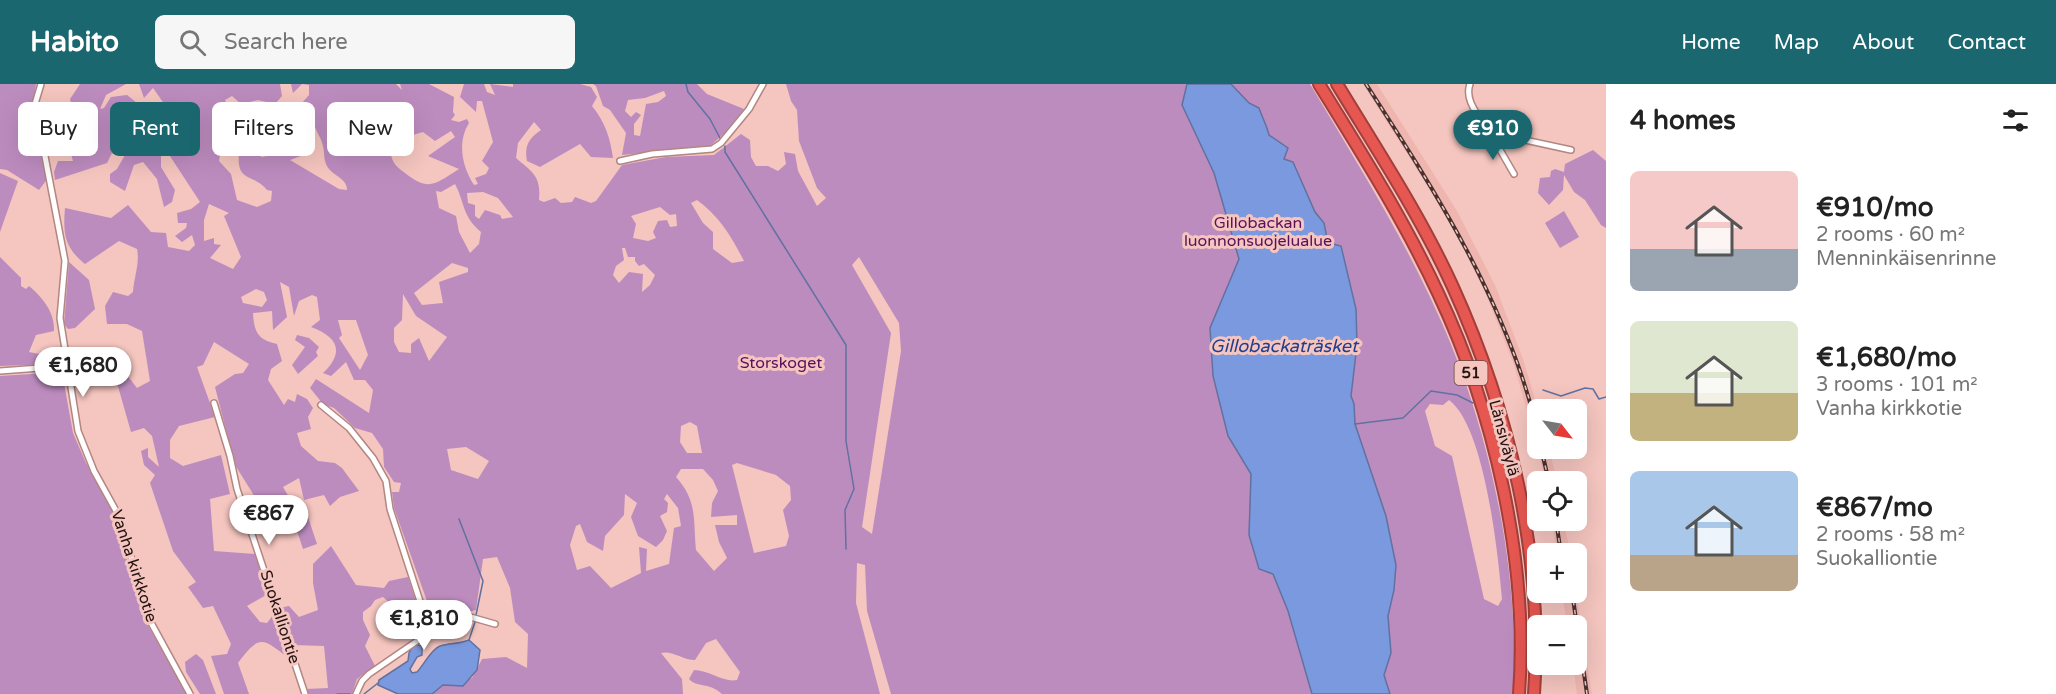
<!DOCTYPE html>
<meta charset="utf-8">
<style>
:root{--surface:#fff;--page:#f6f6f6;--text:#222;--muted:#767676;--accent:#1b6770}
body{margin:0;font-family:"Varela Round",sans-serif;background:var(--page);color:var(--text);height:100vh;display:flex;flex-direction:column;font-size:22px;white-space:nowrap}
*{box-sizing:border-box;margin:0}
p{font-size:20px;color:var(--muted)}
.icon{flex:none;width:33px;height:33px;fill:none;stroke:currentColor;stroke-width:2;stroke-linecap:round;stroke-linejoin:round}
.map{position:relative;flex:1;overflow:hidden}
.panel{display:flex;flex-direction:column;background:var(--surface);width:450px}
.panel>*{flex:none}
.top-card{position:absolute;left:18px;top:18px;width:570px;height:54px;display:flex;gap:12px}
.needle{width:39px;rotate:121deg}
.buttons{position:absolute;left:1527px;top:315px;display:grid;gap:12px}
.buttons a{display:grid;place-items:center;width:60px;height:60px;border-radius:9px;background:var(--surface);box-shadow:0 6px 24px #0002;font-size:30px}
.price{position:absolute;translate:-50% -51px;padding:0 14px;border-radius:21px;background:#fff;color:#222;font-size:20px;line-height:39px;filter:drop-shadow(0 2px 3px #0008)}
.price::after{content:'';position:absolute;left:50%;top:36px;width:18px;height:14px;margin-left:-9px;background:inherit;clip-path:polygon(0 0,100% 0,50% 100%)}
.price.on{background:var(--accent);color:#fff}
ul{padding:0;list-style:none}
li{display:flex;align-items:center;gap:18px;height:150px;padding:0 24px}
li span{display:grid;place-items:center;flex:none;width:168px;height:120px;border-radius:9px;color:#555}
li>.icon{margin-inline-start:auto}
span .icon{width:72px;height:72px;fill:#fffc;stroke-width:1}
li b{font-size:26px}
h2{display:flex;justify-content:space-between;align-items:center;height:72px;padding:0 24px;font-size:26px}
.tag{padding:0 21px;border-radius:9px;background:var(--surface);box-shadow:0 6px 24px #0002;font-size:21px;line-height:54px}
.tag.on{background:var(--accent);color:#fff}
header{display:flex;align-items:center;gap:36px;box-sizing:border-box;height:84px;padding:0 30px;background:var(--accent);color:#fff}
header strong{font-size:28px}
nav{display:flex;gap:33px;margin-inline-start:auto;font-size:21px}
.search{width:420px;height:54px;background:var(--page);display:flex;align-items:center;gap:15px;box-sizing:border-box;padding:0 21px;border-radius:9px;color:var(--muted);font-size:22px}
main{display:flex;flex:1;min-height:0}
.map>svg:first-child{display:block}
</style>
<header>
<strong>Habito</strong>
<div class="search"><svg class="icon" aria-label="search" viewBox="0 0 24 24"><circle cx="10" cy="10" r="6"/><path d="M15 15l6 6"/></svg>Search here</div>
<nav><a>Home</a><a>Map</a><a>About</a><a>Contact</a></nav>
</header>
<main>
<div class="map">
<svg width="1606" height="610" viewBox="0 0 1606 610">
<rect width="100%" height="100%" fill="#f5c5bf"/>
<g fill="#efb6b0">
<polygon points="1363,0 1377,0 1457,127 1495,201 1523,275 1538,325 1537,362 1514,281 1485,208 1453,142"/>
<polygon points="1538,365 1549,365 1557,397 1545,397"/>
<polygon points="1552,437 1564,437 1570,469 1557,469"/>
<polygon points="1562,509 1576,509 1592,610 1577,610 1573,581 1576,580 1576,542 1567,541"/>
</g>
<g fill="#bd8cbf" fill-rule="evenodd">
<polygon points="0,0 36,0 33,21 48,94 39,106 7,86 0,85"/>
<polygon points="80,0 126,0 106,11 100,25 104,24 111,13 127,11 142,23 132,45 121,51 107,79 55,96 54,88 58,77 73,77 71,70 82,62 70,15"/>
<path d="M139 0H280L282 12 275 20 258 16 241 20 232 12 225 16 231 31 224 39 223 47 230 60 227 67 220 71 219 77 231 90 237 116 257 123 271 117 272 107 267 106C253 89 236 99 239 69L247 64 262 73 267 72 278 62 283 67 291 66V54L283 50 287 31 295 27 309 11V1L302 0 293 9 291 0H396L402 6 400 0H429L454 13 453 28 455 31 451 36 459 38 467 35 469 39C457 58 462 83 474 101L478 100 475 94 486 90 489 84 482 77 493 58 482 17H477L476 28 460 13 464 0H484L487 8 495 11 490 0 513 3V0H580L591 3 597 13 592 22C605 38 610 53 613 74L591 73 580 60 540 83 527 77C524 62 529 54 541 46L534 38 518 59 516 74C534 89 541 93 539 116L544 118 555 114 561 119 572 118 575 113 591 119 596 117 622 81 666 73 714 71 741 50 750 56 751 73 756 82H768L778 87 786 80 784 68 795 70 798 87 817 122 826 114 817 104 799 57 797 26 791 17 786 0H1310C1354 74 1400 147 1436 226 1488 337 1521 487 1513 610H891L867 527 865 481 857 479 856 519 880 610H722C709 598 697 604 689 595L694 586C709 586 724 599 737 596L740 588 716 555 706 559 695 576C683 576 672 566 661 569L682 595 683 610H432L443 601 472 594 482 575 506 573 527 584 528 550 515 538 510 504 497 473 483 475 476 526 434 537 394 424 392 408H399L401 399 394 398 384 383 383 365 372 349 355 344 334 324 323 320 310 304 316 295 369 329 373 306 365 296H354L346 278 331 292 323 289C345 268 338 253 311 243L320 236 317 213 312 211 299 217 294 232 289 203 280 198 287 233 273 246 272 227 253 229C254 248 258 256 277 260L282 277 271 285 268 296 284 321 288 315 295 318 297 310 307 315 313 324 308 333 311 345 297 349 301 362 318 377 335 379 342 384 359 407 340 413 330 422 324 411 304 416 299 394 283 403 290 415 272 437 257 441 255 413 235 381 215 303 235 290 243 289 249 280 214 258 203 281 197 283 215 333 179 342 170 356V374L183 382 221 371 230 410 210 415 214 467 255 470 268 510 247 522 260 538 267 539 273 531 280 544 288 574C262 553 259 551 238 579L249 610H224L211 572 227 570 231 560 213 522 203 524 188 503 196 498 173 467 150 399 155 391 144 381 141 367 148 364V373L159 383 152 352 144 344 131 348 117 299 114 274 137 304 150 297 142 247 127 240H107L105 222 113 208 128 212 133 208C134 193 140 179 137 165L119 157 85 180C64 163 63 149 65 124L111 134 128 121 151 148 166 149 168 163 189 167 195 161 192 151 182 158 175 152 186 144 187 139H178L177 129 191 125 200 118 168 69 167 52 170 41 165 21 153 4 144 14ZM305 31 313 35C314 46 321 52 323 62 325 70 323 78 329 85 336 93 347 95 347 106L339 105 290 76 306 70 300 43ZM403 31 410 38 404 45 406 53 423 48 435 57 451 47 455 53 428 72 459 85C435 100 429 108 405 89 397 83 393 80 391 71L401 66 393 39ZM455 100C465 119 462 132 481 148L479 160 470 169 459 148 456 132 439 124 436 107 441 108ZM483 108 498 114 513 133 502 135 500 131 485 126 479 135 475 132V121L468 119 467 109ZM697 116C720 133 731 152 744 177L732 179 713 165V148L703 139 691 119ZM209 120 229 129 224 132 241 173 233 185 210 174 221 161 214 160V154L204 157V136ZM660 123 670 131 676 130 677 142 670 143 667 136 658 137 653 148 656 154 648 157 633 154 636 140 631 132ZM622 164H625L628 173H635V177L639 182 644 180 655 191 650 201 642 208 643 190 629 188 619 199 613 191 616 182 624 176ZM859 173 899 239 901 267 872 450 862 443 891 249 852 181ZM452 179 468 184V188L439 198 443 219 422 221 414 209ZM256 205 264 208 267 216 262 223 243 219 241 213ZM403 210 416 232 447 253 429 277 419 254 411 260V269L399 268 394 258V244L402 236ZM338 236H356L368 271 360 286 339 254 342 251ZM1449 316C1485 343 1498 470 1502 515L1498 522 1484 515 1452 372 1435 362 1425 327 1430 320 1443 321ZM690 338 697 342 702 369H687L680 358 681 342ZM466 363 489 377 478 395 451 386 447 365ZM737 379 776 391 790 402 791 416 783 426 789 452 786 462 754 469 732 381ZM681 385H703L713 396 718 407 712 419 711 433 737 431V441H715L719 458 727 474 714 487 696 466C693 437 698 417 676 393ZM625 410 637 419 631 433 638 452 656 463 663 456 667 447 660 432 667 428 668 419 664 415 667 410 678 424 681 442 674 444 669 480 646 487 647 465 639 463 641 489 611 504 590 482 577 486 570 461 576 442 580 440 587 458 603 467 605 452 624 431Z"/>
<path d="M593 0H697L707 10 744 25 727 47 710 62 622 71 626 49 610 26 603 22 596 2ZM664 7 666 12 658 18 646 20 640 52 634 51V40L641 31 636 28 631 33 625 27 628 16 645 14Z"/>
<polygon points="152,61 161,70 161,83 175,106 172,118 164,123 157,95 143,78 134,81 125,107 110,98 110,90 117,85 129,64 142,63 144,72 150,72"/>
<polygon points="1593,66 1606,77 1606,144 1601,141 1585,116 1574,108 1564,91 1563,106 1549,121 1538,109 1540,94 1550,93 1551,87 1555,85 1564,88 1565,80"/>
<polygon points="0,89 18,97 0,148"/>
<polygon points="1564,127 1579,153 1560,164 1545,139"/>
<path d="M0 173 21 194V202L26 205 29 202C42 213 55 228 54 247L36 251 29 268 55 273 54 280 0 282Z"/>
<polygon points="69,178 89,196 95,225 75,244 68,245 64,240"/>
<polygon points="297,251 309,254 319,263 316,268 318,272 298,290 292,281 305,263 295,256"/>
<polygon points="62,288 73,349 86,379 112,425 146,538 187,610 0,610 0,292"/>
<polygon points="307,430 317,460 303,465 293,435"/>
<polygon points="331,462 356,501 384,504 389,497 408,493 421,533 402,530 383,513 375,516 371,522 363,528 363,536 370,551 365,562 375,582 357,595 352,610 308,610 306,605 328,604 324,562 292,561 279,524 289,522 299,533 318,526 313,499 313,480"/>
<polygon points="196,570 203,576 216,610 200,610 186,588 185,578"/>
</g>
<g fill="#7b99de" stroke="#6171a0" stroke-width="1.5">
<path d="M1187 0H1231L1249 19 1259 24C1262 33 1267 42 1269 51L1288 64 1284 75 1293 78 1315 128 1324 139 1327 154 1333 160 1341 162 1356 225 1357 261 1351 312 1354 320 1355 340 1386 432 1396 481 1394 506 1388 532 1391 569 1384 591 1390 610H1312L1288 527 1273 490 1259 485 1249 451 1251 390 1228 352 1213 292 1210 244 1239 175 1214 89 1182 21Z"/>
<path d="M469 556 480 566 477 586 463 602 443 601 432 610H398L378 601 379 596 408 577 409 569 414 560 422 562V571L417 573 410 585 412 589 417 588C424 581 431 565 440 562 450 559 459 560 469 556Z"/>
</g>
<g fill="none" stroke-linecap="round" stroke-linejoin="round">
<g stroke="#6171a0" stroke-width="1.5">
<polyline points="686,0 688,8 710,35 721,56"/>
<polyline points="725,62 725,68 846,261 846,357 854,405 845,426 846,465"/>
<polyline points="1543,306 1561,312 1585,304 1593,305 1599,315 1606,313"/>
<polyline points="1355,340 1403,334 1431,307 1457,311 1473,319"/>
<polyline points="459,435 483,497 476,531"/>
<polyline points="469,556 475,538"/>
<polyline points="337,610 350,610"/>
<polyline points="364,610 378,599"/>
</g>
<defs>
<g id="minor">
<polyline points="41,0 35,20 65,177 60,234 78,347 94,387 120,434 149,535 190,610"/>
<path d="M1470 0C1463 19 1486 45 1502 51L1499 64 1514 90"/>
<polyline points="1502,51 1571,66"/>
<polyline points="620,77 652,70 712,65 721,59 749,25 763,0"/>
<polyline points="0,287 67,282"/>
<polyline points="214,319 230,372 237,405 305,610"/>
<polyline points="321,321 349,344 373,374 386,397 390,425 430,548"/>
<polyline points="356,610 362,597 369,590 449,535 467,532 495,540"/>
</g>
<g id="motorway">
<path d="M1319 0C1361 68 1404 136 1438 209 1494 327 1529 479 1519 610"/>
<path d="M1337 0C1377 66 1420 131 1452 201 1509 326 1544 472 1534 610"/>
</g>
</defs>
<use href="#minor" stroke="#b38681" stroke-width="8"/>
<use href="#motorway" stroke="#a33f3b" stroke-width="14"/>
<use href="#minor" stroke="#fff" stroke-width="5"/>
<use href="#motorway" stroke="#e75751" stroke-width="10"/>
<defs>
<g id="rail">
<path d="M1366 0C1437 110 1507 219 1538 348"/>
<polyline points="1541,364 1549,398"/>
<polyline points="1556,436 1561,470"/>
<polyline points="1572,508 1587,610"/>
</g>
</defs>
<use href="#rail" stroke="#48322f" stroke-width="4"/>
<use href="#rail" stroke="#f5c5bf" stroke-width="1.5" stroke-dasharray="4.5" stroke-linecap="butt"/>
</g>
<g text-anchor="middle" dominant-baseline="central" stroke-width="6" stroke-linejoin="round" paint-order="stroke">
<rect fill="#f5c5bf" stroke="#634845" stroke-width="1.5" x="1454.5" y="277" width="33" height="24" rx="4.5"/>
<g font-size="15" font-weight="bold" fill="#241311">
<text x="1471" y="289">51</text>
</g>
<g font-size="16" fill="#58105c" stroke="#f5c5bf">
<text x="1258" y="139">Gillobackan<tspan x="1258" dy="18">luonnonsuojelualue</tspan></text>
<text x="781" y="279">Storskoget</text>
</g>
<g font-size="16" fill="#241311" stroke="#f5c5bf">
<text transform="translate(1504 354) rotate(75)">Länsiväylä</text>
<text transform="translate(134 482) rotate(72)">Vanha kirkkotie</text>
<text transform="translate(280 533) rotate(72)">Suokalliontie</text>
</g>
<g font-size="18" font-style="italic" fill="#223f8f" stroke="#f5c5bf">
<text x="1284" y="262">Gillobackaträsket</text>
</g>
</g>
</svg>
<div class="buttons">
<a><svg class="needle" viewBox="-14 -14 28 28"><path d="M0-13l5 13h-10z" fill="#e53935"/><path d="M0 13l5-13h-10z" fill="#767676"/></svg></a>
<a><svg class="icon" aria-label="locate" viewBox="0 0 24 24"><circle cx="12" cy="12" r="6"/><path d="M12 2v4M12 18v4M2 12h4M18 12h4"/></svg></a>
<a>+</a>
<a>−</a>
</div>
<b class="price on" style="left:1493px;top:77px">€910</b>
<b class="price" style="left:83px;top:314px">€1,680</b>
<b class="price" style="left:269px;top:462px">€867</b>
<b class="price" style="left:424px;top:567px">€1,810</b>
<div class="top-card">
<a class="tag">Buy</a>
<a class="tag on">Rent</a>
<a class="tag">Filters</a>
<a class="tag">New</a>
</div>
</div>
<section class="panel">
<h2>4 homes<svg class="icon" aria-label="filters" viewBox="0 0 24 24"><path d="M4 7h16M4 17h16"/><circle cx="9" cy="7" r="2"/><circle cx="15" cy="17" r="2"/></svg></h2>
<ul>
<li><span style="background:linear-gradient(#f6c9c9 65%,#9aa5b1 0)"><svg class="icon" aria-label="home" viewBox="0 0 24 24"><path d="M3 11l9-7 9 7M6 9v11h12V9"/></svg></span><div><b>€910/mo</b><p>2 rooms · 60 m²</p><p>Menninkäisenrinne</p></div></li>
<li><span style="background:linear-gradient(#dfe7d0 60%,#c2b280 0)"><svg class="icon" aria-label="home" viewBox="0 0 24 24"><path d="M3 11l9-7 9 7M6 9v11h12V9"/></svg></span><div><b>€1,680/mo</b><p>3 rooms · 101 m²</p><p>Vanha kirkkotie</p></div></li>
<li><span style="background:linear-gradient(#a9c7e8 70%,#b9a48a 0)"><svg class="icon" aria-label="home" viewBox="0 0 24 24"><path d="M3 11l9-7 9 7M6 9v11h12V9"/></svg></span><div><b>€867/mo</b><p>2 rooms · 58 m²</p><p>Suokalliontie</p></div></li>
</ul>
</section>
</main>
